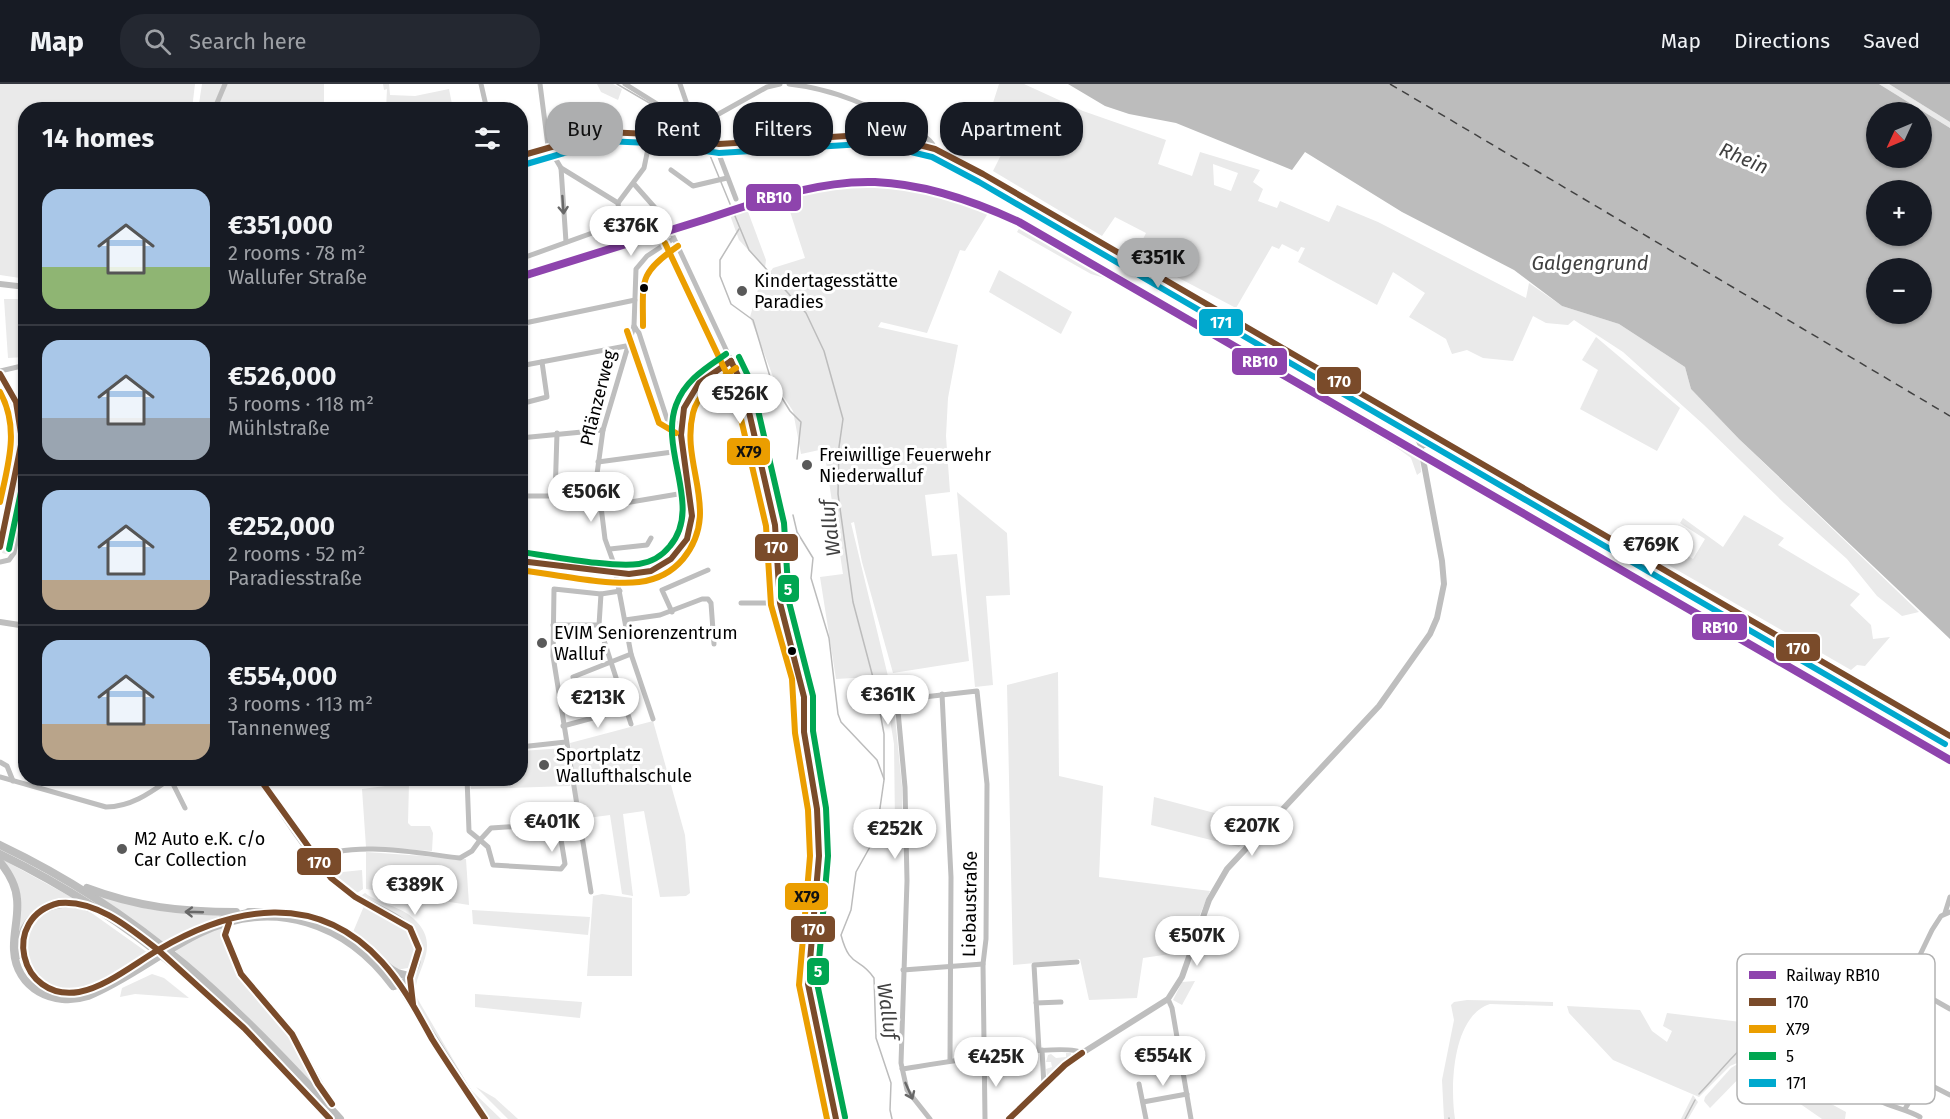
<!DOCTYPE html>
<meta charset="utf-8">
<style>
:root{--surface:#171b24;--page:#242831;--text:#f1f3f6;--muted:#9ea1a6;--line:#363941;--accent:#adaeaf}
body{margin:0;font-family:"Fira Sans",sans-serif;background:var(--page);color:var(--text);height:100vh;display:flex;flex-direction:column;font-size:22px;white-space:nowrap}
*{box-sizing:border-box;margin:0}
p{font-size:20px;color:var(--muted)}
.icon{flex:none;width:33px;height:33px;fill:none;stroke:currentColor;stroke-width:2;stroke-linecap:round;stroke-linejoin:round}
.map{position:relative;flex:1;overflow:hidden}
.drawer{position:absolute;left:18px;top:18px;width:510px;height:684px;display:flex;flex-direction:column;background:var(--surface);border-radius:24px;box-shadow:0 2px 4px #0004}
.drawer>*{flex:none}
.banner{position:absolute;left:546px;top:18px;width:570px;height:54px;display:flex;gap:12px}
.needle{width:39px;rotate:226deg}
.controls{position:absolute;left:1866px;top:18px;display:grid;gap:12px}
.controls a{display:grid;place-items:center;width:66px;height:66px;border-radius:50%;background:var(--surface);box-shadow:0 2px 4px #0004;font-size:30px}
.price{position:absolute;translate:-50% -51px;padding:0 14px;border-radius:21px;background:#fff;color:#222;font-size:20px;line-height:39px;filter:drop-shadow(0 2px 3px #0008)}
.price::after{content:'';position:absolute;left:50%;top:36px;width:18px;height:14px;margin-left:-9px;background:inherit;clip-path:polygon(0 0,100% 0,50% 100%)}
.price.on{background:var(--accent);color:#111}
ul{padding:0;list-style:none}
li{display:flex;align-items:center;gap:18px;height:150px;padding:0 24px}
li+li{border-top:2px solid var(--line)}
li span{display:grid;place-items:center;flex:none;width:168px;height:120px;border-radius:18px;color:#555}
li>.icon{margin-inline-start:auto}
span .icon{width:72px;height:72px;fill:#fffc;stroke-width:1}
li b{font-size:26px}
h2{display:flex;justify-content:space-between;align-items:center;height:72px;padding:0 24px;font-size:26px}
.pill{padding:0 21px;border-radius:24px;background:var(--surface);box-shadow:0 2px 4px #0004;font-size:21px;line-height:54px}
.pill.on{background:var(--accent);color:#111}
header{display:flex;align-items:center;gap:36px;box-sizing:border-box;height:84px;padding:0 30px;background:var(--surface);border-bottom:2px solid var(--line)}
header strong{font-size:28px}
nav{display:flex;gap:33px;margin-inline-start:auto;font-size:21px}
.search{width:420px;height:54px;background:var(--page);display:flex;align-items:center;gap:15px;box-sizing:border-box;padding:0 21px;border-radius:24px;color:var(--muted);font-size:22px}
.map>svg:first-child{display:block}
</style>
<header>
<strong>Map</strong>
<div class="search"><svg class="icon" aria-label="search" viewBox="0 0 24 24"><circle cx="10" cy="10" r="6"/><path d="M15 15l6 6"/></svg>Search here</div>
<nav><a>Map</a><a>Directions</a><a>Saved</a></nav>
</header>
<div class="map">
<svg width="1950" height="1035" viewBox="0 0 1950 1035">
<rect width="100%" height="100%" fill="#fff"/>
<g fill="#eaeaea" fill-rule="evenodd">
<polygon points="0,0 195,0 192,25 26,26 26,172 20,194 0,191"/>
<polygon points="202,0 223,0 212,25 198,26"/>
<polygon points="226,0 324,0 324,25 216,26"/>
<polygon points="383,0 389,0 390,11 415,12 449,5 453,25 386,25 387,5 384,6"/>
<polygon points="597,0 613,0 622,5 618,16 601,8"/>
<path d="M999 0H1024L1083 27 1166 56 1158 80 1192 92 1200 68 1260 86 1253 98 1263 105 1258 117 1277 124 1280 117 1329 138 1337 121 1378 138 1526 214 1529 199 1562 222 1619 240 1685 283 1691 305 1739 355 1919 528 1902 532 1877 512 1847 475 1784 419 1704 341 1623 268 1574 236 1568 241 1546 239 1533 232 1513 277 1483 274 1467 266 1452 270 1446 255 1409 233 1425 209 1393 188 1377 221 1298 178 1305 164 1301 163 1298 168 1282 160 1279 165 1272 162 1236 224 1135 171 1146 149 1115 133 1102 152 993 87 1018 37 992 22ZM1213 80 1238 89 1231 107 1214 101Z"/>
<polygon points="1879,0 1889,0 1950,38 1950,44"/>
<polygon points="889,35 891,41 928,59 885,49 885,38"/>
<path d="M840 101C896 100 938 106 990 126L965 167 960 166 927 249 881 238 878 243 958 261 948 314 946 352 950 408 925 411 932 472 957 470 969 577 893 589 862 478 854 438 851 439 893 613 902 702V739H895L894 660 885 605 870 593 836 595 820 493 843 490 824 365 801 370 793 327 777 303 750 233 761 195 763 198 773 184 805 174 785 112Z"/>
<polygon points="747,125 766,176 765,184 739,156 730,131"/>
<polygon points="1021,141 1409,366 1420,374 1421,388 1417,391 1411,374 1396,363 1108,195 1091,190 1017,148"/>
<polygon points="999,186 1072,228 1061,250 989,208"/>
<polygon points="4,215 25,215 25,273 8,274"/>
<polygon points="1596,253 1680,324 1657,367 1580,325 1598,286 1582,276"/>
<polygon points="11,317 16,347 8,349 3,318"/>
<path d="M24 379C31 392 12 446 14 467L6 470 2 469 18 391 21 390Z"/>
<polygon points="957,408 1007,449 1010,511 986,512 993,601 975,603"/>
<polygon points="1744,431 1784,454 1778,461 1860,510 1850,521 1871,541 1873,555 1890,553 1865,582 1857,581 1851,586 1665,479 1674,463 1693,475 1705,455 1680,439 1683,434 1723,463"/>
<polygon points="1058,588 1059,692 1103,702 1099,793 1210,807 1184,868 1143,874 1137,914 1089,916 1080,875 1013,881 1007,601"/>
<polygon points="653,637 685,751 690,809 686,812 660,813 644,727 623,730 633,812 622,810 610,731 580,735 570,659"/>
<polygon points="565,664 570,702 471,705 470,695 520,694 521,667"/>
<polygon points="409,699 408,739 411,742 430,742 433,749 432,767 366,763 362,705"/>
<polygon points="1154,713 1260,741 1239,763 1151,741"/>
<polygon points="366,768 466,775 469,821 366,805"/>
<polygon points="0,774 80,818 55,818 19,853 19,823"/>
<polygon points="362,786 363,805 357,809 333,789"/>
<polygon points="90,807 148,825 227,831 162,858"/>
<path d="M365 809C379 820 401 822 414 835 446 865 408 891 417 914L471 1006 501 1035H488L415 917 412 901 421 872 418 852 408 838 359 813Z"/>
<polygon points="602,810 632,814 632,892 587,892 593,812"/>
<path d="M56 822 86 825 148 869C124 884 96 907 66 909 32 911 7 867 29 839 35 832 48 827 56 822Z"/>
<path d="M364 822C388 833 432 851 408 884L396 886 353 848Z"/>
<polygon points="472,826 590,833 588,851 473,840"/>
<polygon points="224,842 240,895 289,951 318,1005 240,925 173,865"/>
<polygon points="152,890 164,894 189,914 135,910 120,913 122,904"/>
<polygon points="1195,897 1182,921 1173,916 1182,898"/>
<polygon points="475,910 582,918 580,934 475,923"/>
<path d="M1467 916 1553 918V922L1490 920C1452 932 1450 1003 1455 1035H1444L1442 996 1454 936 1451 921 1454 918Z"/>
<polygon points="1567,922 1640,926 1652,947 1667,958 1672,947 1663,942 1667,929 1749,939 1752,932 1786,936 1752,980 1746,983 1737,979 1730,982 1699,1013 1613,976 1569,929"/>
<polygon points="1066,969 1071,969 1071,972 1047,994 1046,985 1052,983 1051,978 1046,978 1048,971 1051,970 1056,974 1066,973"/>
<polygon points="1756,979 1846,1028 1845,1035 1822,1035 1754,988 1752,983"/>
<polygon points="1736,981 1747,986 1710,1024 1704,1017 1705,1013 1731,984"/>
<polygon points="476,1003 495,1014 518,1035 508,1035"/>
<polygon points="1693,1011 1698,1018 1688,1035 1681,1035"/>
</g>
<g fill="#bcbcbc" fill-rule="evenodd">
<path d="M1068 0H1879L1950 44V555L1739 355 1691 305 1685 283 1619 240 1562 222 1514 186 1402 128 1305 68 1292 86 1176 39 1129 30 1105 22ZM1922 28V74H1876V28ZM1922 106V152H1876V106ZM1876 184H1922V230H1876Z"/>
<polygon points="1889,0 1950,0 1950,38"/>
</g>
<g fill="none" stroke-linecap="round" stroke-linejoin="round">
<g stroke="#bcbcbc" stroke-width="1.5">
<polyline points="617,0 658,24"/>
<path d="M709 69 749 166 806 229 824 267 843 335 839 363 838 410 853 518 875 601 884 650V696L876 752 856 788 851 826 841 851C850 885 859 872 874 894L876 954 891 999 890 1026 892 1035"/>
<polyline points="739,145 720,176 720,192 731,220 753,236 771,296 790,327 801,338 797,375"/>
<polyline points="793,431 797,448 813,474 811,494 829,554 838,630 841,638 877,676 884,695"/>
<polyline points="786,556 795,583"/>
<polyline points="796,587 799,597"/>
<polyline points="801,644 802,662 815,739"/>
<polyline points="816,768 804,900 833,1035"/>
<polyline points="1749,979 1752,956"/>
<polyline points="1756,984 1775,995"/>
<path d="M1699 1010C1719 990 1745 953 1772 943"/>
<polyline points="1449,1034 1449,1035"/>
<polyline points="1685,1035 1695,1016"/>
</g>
<polyline stroke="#414141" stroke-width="1.5" stroke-dasharray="8 6" stroke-linecap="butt" points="1390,0 1950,332"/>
<g stroke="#bebebe" stroke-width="5">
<polyline points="481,0 487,26"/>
<polyline points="540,0 548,62 561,84 566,158"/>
<polyline points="625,0 678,33 691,32"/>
<polyline points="680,0 691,32 704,47 709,59"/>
<path d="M789 0C834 5 872 22 911 45 920 50 931 54 935 65"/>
<polyline points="214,26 225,0"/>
<polyline points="699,41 767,3 780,0"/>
<polyline points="715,60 736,115"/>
<polyline points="561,84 618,119"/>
<polyline points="671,86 693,102 727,94"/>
<polyline points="634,100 665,135 743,302 775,441 780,519 801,594 804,648 817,725 819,772 808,900 836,1035"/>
<polyline points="520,175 620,139 618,119 644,84 651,50"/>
<polyline points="520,240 635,216"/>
<polyline points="634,242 639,249 667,335 680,341"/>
<polyline points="520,282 626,262"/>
<polyline points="0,287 26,281"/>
<polyline points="520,320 547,313 542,278"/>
<polyline points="520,354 603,346"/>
<polyline points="598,378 680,367"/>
<polyline points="520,412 555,412 600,420"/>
<polyline points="555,412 557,349"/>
<polyline points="601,423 690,408"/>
<polyline points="610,465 647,461 651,454"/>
<path d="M520 477 629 490C646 490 657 486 671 475 735 428 621 331 731 277"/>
<polyline points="0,478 9,476 14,469 26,403"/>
<polyline points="741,519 780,519"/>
<polyline points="672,528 662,506 708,486"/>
<polyline points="625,536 660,531 702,515 708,515 711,519 714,560"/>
<polyline points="553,541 599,541 631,640"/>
<polyline points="599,541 601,510"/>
<polyline points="573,593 631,570"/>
<polyline points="942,610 951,793 950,977"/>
<polyline points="653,635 631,570 614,480 605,455 597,390 603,346 634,242 636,185 647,172 673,155"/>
<polyline points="563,642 626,625"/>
<polyline points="520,663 566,658"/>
<polyline points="0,678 7,682 13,697"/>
<path d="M0 693 106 723C131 723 150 709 170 695"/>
<polyline points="170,694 185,724"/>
<polygon points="555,740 559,743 565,780 561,785 493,781 488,763 480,756 491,744"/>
<polyline points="557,741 562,737 577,735"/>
<path d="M316 776C348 755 423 770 460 774L472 767 480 756 469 747 467 694"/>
<polyline points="591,808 553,572 554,505 601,510 620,507"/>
<polyline points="1945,829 1950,813"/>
<polyline points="903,886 983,880"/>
<polyline points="1906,900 1950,925"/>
<polyline points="1168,915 1172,924 1191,1035"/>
<polyline points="1036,919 1061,918"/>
<polyline points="1811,940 1950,1011"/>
<polyline points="1039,966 1034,881 1077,878"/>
<polyline points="1042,966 1044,1002"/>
<polyline points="1867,969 1906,900 1932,846 1941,832 1950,828"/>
<polyline points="1806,975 1826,986 1832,985 1846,959"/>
<path d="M902 985C929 981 1067 957 1082 969"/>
<polyline points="1832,985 1849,995"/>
<polyline points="1139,1000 1146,1035"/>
<path d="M1864 1006C1880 1022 1902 1023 1920 1033"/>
<polyline points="1143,1018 1187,1010"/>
<polyline points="1905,1025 1921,997"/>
<polyline points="930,1035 907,1006 901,979 907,797 905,703 897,616 977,607 987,700 986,855 983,880 985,1035"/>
</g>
<g stroke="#bebebe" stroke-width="6">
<polyline points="520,72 576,54 604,48 651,50 719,60 863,51 892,54 935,65 983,90 1950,652"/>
<polyline points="0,200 26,203"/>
<polyline points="0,290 16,318 22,356 0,463"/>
<polyline points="1424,361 1440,358"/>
<polyline points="0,538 26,542"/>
<path d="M259 694C279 725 312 777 338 801 358 818 402 828 414 850 424 867 418 893 399 900"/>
<polyline points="410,894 413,918"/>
<polyline points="1009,1035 1071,976 1168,915 1182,893 1209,816 1227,785 1379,622 1430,550 1437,534 1444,500 1442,477 1420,359 1409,340"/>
</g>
<polyline stroke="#bdbdbd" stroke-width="8" points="394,902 399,900 485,1035"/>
<g stroke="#bdbdbd" stroke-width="8">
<path d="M0 761C143 829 236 920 340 1035"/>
<path d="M0 770C138 837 229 922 330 1035"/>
<path d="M0 778C9 789 16 801 17 815 19 832 13 849 14 866 16 905 54 923 88 912 127 896 161 868 200 849 274 813 347 839 393 902"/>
<path d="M87 804C137 823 183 828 236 828"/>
<path d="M249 828C292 827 329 833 364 861 377 871 389 889 405 891"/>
<polyline points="223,835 252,828"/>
<polyline points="229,839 225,851 241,890 292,950 326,1013"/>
<path d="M20 871C16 831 56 810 90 824"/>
<polyline points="389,887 399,900"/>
</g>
<defs>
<g id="bus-1">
<polyline points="520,72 604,48 651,50 719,60 863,51 892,54 935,65 983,90 1950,652"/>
<polyline points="731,277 743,302 775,441 780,519 804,613 804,648 817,725 819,772 808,900 836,1035"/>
<polyline points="0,290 16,318 22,356 0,463"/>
<polyline points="520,477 629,490 651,487 671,475 687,455 692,432 681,351 684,324 699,299 731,277"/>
<polyline points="259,694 331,794 355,813 410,844 419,865 410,894 413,920"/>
<path d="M59 819C96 815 131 845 158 866 134 880 106 903 79 908 19 918 0 833 59 819Z"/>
<polyline points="229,839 225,851 241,890 292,950 318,1000 332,1020"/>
<polyline points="158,866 244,944 330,1035"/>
<path d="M158 866C233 822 317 806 382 878 403 901 417 928 432 955 449 982 467 1008 485 1035"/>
<polyline points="1009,1035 1065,981 1082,969"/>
</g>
<g id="bus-2">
<polyline points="665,159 734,305 766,442 771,521 792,595 795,649 808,726 810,772 799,901 827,1035"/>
<path d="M643 242C643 196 638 190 678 162"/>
<polyline points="627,247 659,339 676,349"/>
<path d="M0 308C20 344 8 381 0 418"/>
<path d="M520 486C553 490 609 502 639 498 656 496 672 488 683 475 722 427 680 382 693 329 698 308 719 296 736 284"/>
</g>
<g id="bus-3">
<polyline points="739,273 752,300 784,439 789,518 813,612 813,647 826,724 828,772 817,899 845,1033"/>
<polyline points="9,465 26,384"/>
<path d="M521 468C551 472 612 484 639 480 652 478 662 472 670 462 703 423 659 367 676 321 685 296 706 284 726 270"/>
</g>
<polyline id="bus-4" points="523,81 605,57 650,59 719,69 863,60 890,63 932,73 979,98 1945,660"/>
</defs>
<use href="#bus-1" stroke="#fff" stroke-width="10"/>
<use href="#bus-2" stroke="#fff" stroke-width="10"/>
<use href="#bus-3" stroke="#fff" stroke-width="10"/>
<use href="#bus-4" stroke="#fff" stroke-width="10"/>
<use href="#bus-1" stroke="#7a4b2a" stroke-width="6"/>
<use href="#bus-2" stroke="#eb9e00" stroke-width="6"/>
<use href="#bus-3" stroke="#00a651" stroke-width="6"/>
<use href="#bus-4" stroke="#00a9ce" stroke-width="6"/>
<defs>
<path id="rail-1" d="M520 193C581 174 642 155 703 136 758 118 817 96 875 98 926 100 974 117 1019 138L1950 676"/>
</defs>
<use href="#rail-1" stroke="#fff" stroke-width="12"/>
<use href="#rail-1" stroke="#8e44ad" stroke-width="8"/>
</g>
<defs><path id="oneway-shaft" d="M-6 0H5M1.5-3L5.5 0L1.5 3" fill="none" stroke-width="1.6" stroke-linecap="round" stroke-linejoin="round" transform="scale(1.5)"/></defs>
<g stroke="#686868">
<use href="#oneway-shaft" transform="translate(563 121) rotate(86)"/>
<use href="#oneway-shaft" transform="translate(194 828) rotate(-178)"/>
<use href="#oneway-shaft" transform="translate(909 1007) rotate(66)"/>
</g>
<g fill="#000" stroke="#fff" stroke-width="2">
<circle cx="644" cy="204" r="5"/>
<circle cx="792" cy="567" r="5"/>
</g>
<g fill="#595959" stroke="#fff" stroke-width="2">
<circle cx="742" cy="207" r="6"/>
<circle cx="807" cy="381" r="6"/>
<circle cx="542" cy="559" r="6"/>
<circle cx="544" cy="681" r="6"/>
<circle cx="122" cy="765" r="6"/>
</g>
<g text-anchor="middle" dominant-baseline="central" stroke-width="6" stroke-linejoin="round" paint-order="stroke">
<g font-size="18" fill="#000" stroke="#fff" text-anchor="start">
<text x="754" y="197">Kindertagesstätte<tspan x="754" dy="21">Paradies</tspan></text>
<text x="819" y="371">Freiwillige Feuerwehr<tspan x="819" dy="21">Niederwalluf</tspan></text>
<text x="554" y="549">EVIM Seniorenzentrum<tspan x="554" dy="21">Walluf</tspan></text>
<text x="556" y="671">Sportplatz<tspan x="556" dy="21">Wallufthalschule</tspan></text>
<text x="134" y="755">M2 Auto e.K. c/o<tspan x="134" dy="21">Car Collection</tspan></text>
</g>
<g font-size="18" fill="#000" stroke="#fff">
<text transform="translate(598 314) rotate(-76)">Pflänzerweg</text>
<text transform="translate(970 820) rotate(-89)">Liebaustraße</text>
</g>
<g font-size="20" font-style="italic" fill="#414141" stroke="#fff">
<text transform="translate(1744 74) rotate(23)">Rhein</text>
<text x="1590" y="179">Galgengrund</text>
<text transform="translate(830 444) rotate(-97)">Walluf</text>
<text transform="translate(888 927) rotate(82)">Walluf</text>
</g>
</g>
<rect x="1737" y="870" width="198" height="150" rx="9" fill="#fff" stroke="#b2b2b2" stroke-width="1.5"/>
<rect x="1749" y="887" width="27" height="8" fill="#8e44ad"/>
<rect x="1749" y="914" width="27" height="8" fill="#7a4b2a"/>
<rect x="1749" y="941" width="27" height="8" fill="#eb9e00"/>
<rect x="1749" y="968" width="27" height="8" fill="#00a651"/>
<rect x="1749" y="995" width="27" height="8" fill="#00a9ce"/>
<g font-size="16" fill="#000">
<text x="1786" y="897">Railway RB10</text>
<text x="1786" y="924">170</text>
<text x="1786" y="951">X79</text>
<text x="1786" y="978">5</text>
<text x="1786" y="1005">171</text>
</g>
<g stroke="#fff" stroke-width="2">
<rect x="745" y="99" width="57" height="29" rx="6" fill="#8e44ad"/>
<rect x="1198" y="224" width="46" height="29" rx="6" fill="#00a9ce"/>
<rect x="1231" y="263" width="57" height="29" rx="6" fill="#8e44ad"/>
<rect x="1316" y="282" width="46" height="29" rx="6" fill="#7a4b2a"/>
<rect x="726" y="353" width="45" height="29" rx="6" fill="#eb9e00"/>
<rect x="754" y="449" width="45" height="29" rx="6" fill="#7a4b2a"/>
<rect x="777" y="490" width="23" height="29" rx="6" fill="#00a651"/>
<rect x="1691" y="529" width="57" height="28" rx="6" fill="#8e44ad"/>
<rect x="1775" y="549" width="46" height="29" rx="6" fill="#7a4b2a"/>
<rect x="296" y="763" width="46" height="29" rx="6" fill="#7a4b2a"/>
<rect x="784" y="798" width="45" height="29" rx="6" fill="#eb9e00"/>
<rect x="790" y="831" width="46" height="28" rx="6" fill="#7a4b2a"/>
<rect x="806" y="873" width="24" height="29" rx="6" fill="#00a651"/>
</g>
<g font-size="16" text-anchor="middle" font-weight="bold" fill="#fff">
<text x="774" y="119">RB10</text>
<text x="1221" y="244">171</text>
<text x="1260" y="283">RB10</text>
<text x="1339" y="303">170</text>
<text x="776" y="469">170</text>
<text x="788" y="511">5</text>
<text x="1720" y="549">RB10</text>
<text x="1798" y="570">170</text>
<text x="319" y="784">170</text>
<text x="813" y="851">170</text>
<text x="818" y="893">5</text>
</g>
<g font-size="16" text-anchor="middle" font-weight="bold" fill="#111">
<text x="749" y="373">X79</text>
<text x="807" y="818">X79</text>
</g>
</svg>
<div class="controls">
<a><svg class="needle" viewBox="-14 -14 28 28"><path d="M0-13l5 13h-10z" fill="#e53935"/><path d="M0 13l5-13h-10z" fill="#9ea1a6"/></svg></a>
<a>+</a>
<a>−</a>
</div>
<b class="price" style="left:631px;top:173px">€376K</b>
<b class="price on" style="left:1158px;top:205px">€351K</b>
<b class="price" style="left:740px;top:341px">€526K</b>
<b class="price" style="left:591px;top:439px">€506K</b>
<b class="price" style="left:1651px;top:492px">€769K</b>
<b class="price" style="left:888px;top:642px">€361K</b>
<b class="price" style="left:598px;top:645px">€213K</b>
<b class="price" style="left:552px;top:769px">€401K</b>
<b class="price" style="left:1252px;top:773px">€207K</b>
<b class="price" style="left:895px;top:776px">€252K</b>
<b class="price" style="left:415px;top:832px">€389K</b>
<b class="price" style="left:1197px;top:883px">€507K</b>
<b class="price" style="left:1163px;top:1003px">€554K</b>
<b class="price" style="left:996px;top:1004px">€425K</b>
<div class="banner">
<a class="pill on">Buy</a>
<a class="pill">Rent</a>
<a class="pill">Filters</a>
<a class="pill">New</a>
<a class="pill">Apartment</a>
</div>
<section class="drawer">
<h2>14 homes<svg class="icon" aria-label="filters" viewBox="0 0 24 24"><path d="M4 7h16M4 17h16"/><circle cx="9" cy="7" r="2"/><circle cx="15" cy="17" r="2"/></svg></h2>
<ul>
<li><span style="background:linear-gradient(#a9c7e8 65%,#8fb573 0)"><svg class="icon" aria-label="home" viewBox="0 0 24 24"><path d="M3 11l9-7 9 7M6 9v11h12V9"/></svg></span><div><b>€351,000</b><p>2 rooms · 78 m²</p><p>Wallufer Straße</p></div></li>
<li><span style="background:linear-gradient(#a9c7e8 65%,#9aa5b1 0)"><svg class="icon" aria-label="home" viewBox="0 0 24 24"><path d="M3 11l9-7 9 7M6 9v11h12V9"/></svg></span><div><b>€526,000</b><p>5 rooms · 118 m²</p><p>Mühlstraße</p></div></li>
<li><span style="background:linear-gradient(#a9c7e8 75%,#b9a48a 0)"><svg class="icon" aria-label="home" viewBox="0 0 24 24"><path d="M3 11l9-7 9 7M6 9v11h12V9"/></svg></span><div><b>€252,000</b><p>2 rooms · 52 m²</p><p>Paradiesstraße</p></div></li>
<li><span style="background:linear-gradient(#a9c7e8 70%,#b9a48a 0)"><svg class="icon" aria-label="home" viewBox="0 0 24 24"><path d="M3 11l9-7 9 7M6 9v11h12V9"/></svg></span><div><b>€554,000</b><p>3 rooms · 113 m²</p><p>Tannenweg</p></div></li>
</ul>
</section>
</div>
